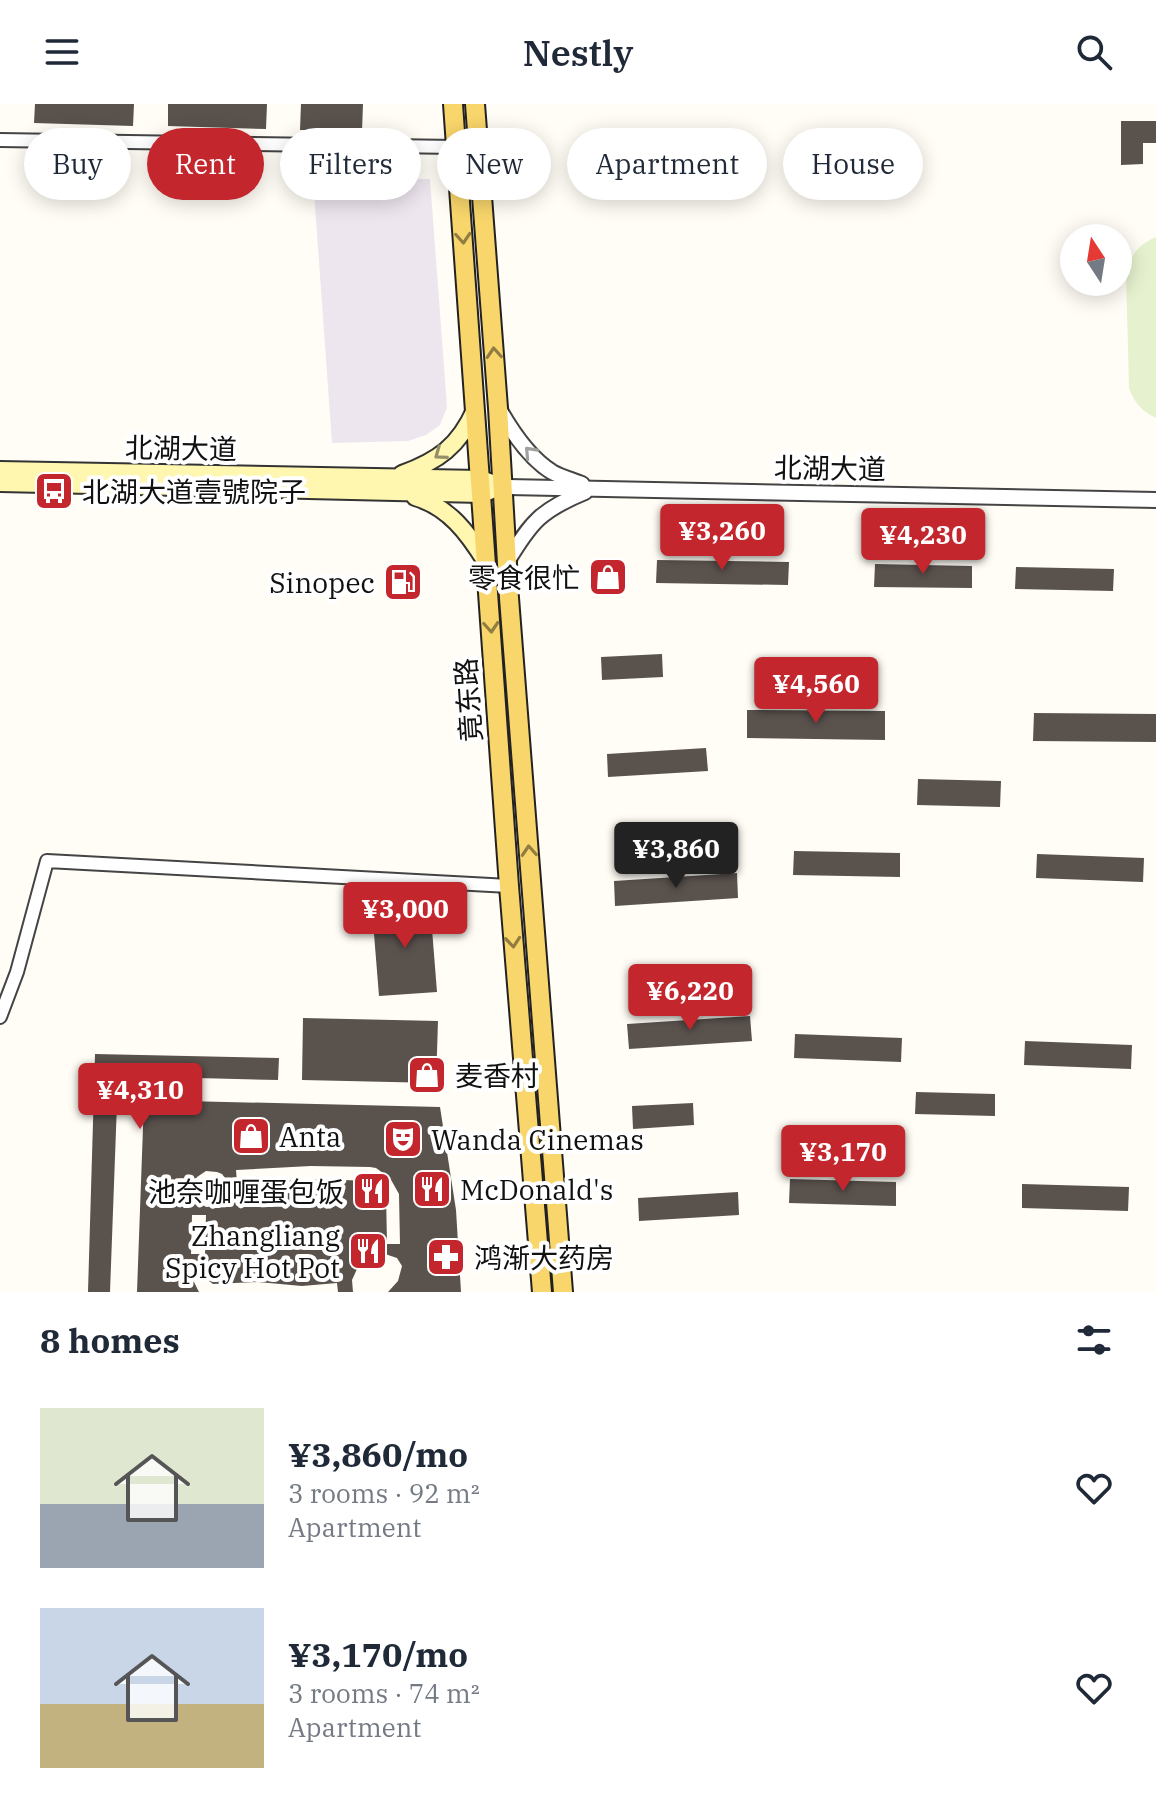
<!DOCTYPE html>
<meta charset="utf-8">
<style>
:root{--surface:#fff;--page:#f2f2f3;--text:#1f2937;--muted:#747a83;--accent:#c4262e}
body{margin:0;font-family:"IBM Plex Serif","Noto Sans SC",serif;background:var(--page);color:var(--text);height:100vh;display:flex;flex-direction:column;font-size:30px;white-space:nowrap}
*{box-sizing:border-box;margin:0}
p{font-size:26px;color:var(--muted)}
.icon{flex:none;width:44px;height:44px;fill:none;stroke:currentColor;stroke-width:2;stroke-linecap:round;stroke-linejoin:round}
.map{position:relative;height:1188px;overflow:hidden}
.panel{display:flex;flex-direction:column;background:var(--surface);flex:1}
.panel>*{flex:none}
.hud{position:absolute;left:24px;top:24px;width:1108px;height:72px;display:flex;gap:16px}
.needle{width:52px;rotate:348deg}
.fabs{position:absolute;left:1060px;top:120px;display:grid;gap:16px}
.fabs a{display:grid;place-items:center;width:72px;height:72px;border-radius:50%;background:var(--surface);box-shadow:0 4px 20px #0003;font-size:40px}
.price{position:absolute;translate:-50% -68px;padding:0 18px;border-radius:8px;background:var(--accent);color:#fff;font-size:26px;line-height:52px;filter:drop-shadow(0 2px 4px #0008)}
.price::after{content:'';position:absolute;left:50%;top:48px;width:24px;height:18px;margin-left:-12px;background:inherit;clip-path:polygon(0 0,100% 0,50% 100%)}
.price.active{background:#222;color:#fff}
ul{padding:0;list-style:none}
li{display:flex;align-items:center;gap:24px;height:200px;padding:0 40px}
li span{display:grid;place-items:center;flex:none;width:224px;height:160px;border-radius:0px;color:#555}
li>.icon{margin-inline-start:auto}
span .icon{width:96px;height:96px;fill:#fffc;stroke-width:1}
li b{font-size:34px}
h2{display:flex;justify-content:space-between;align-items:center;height:96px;padding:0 40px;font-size:34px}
.chip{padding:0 28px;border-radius:36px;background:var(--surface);box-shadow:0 4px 20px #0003;font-size:28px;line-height:72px}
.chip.active{background:var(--accent);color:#fff}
header{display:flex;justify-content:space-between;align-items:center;height:104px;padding:0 40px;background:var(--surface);font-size:36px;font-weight:600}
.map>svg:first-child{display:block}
</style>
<header><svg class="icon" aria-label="menu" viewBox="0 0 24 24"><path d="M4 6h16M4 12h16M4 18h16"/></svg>Nestly<svg class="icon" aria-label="search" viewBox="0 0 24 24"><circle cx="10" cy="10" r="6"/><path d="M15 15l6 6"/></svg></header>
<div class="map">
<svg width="1156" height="1188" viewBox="0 0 1156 1188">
<rect width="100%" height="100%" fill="#fffdf5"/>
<polygon fill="#eee6ef" points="313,74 430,75 447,303 440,321 426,331 408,337 332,339"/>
<path fill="#e6f2cf" d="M1156 133V314C1142 308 1134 298 1129 284L1126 169C1130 151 1139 140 1156 133Z"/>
<g fill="#5a524d" fill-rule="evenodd">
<polygon points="35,0 134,0 133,22 34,19"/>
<polygon points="168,0 267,0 266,25 168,22"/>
<polygon points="301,0 363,0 362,27 300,26"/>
<polygon points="1121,17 1156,17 1156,39 1143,39 1143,60 1121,61"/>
<polygon points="657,456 789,458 788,481 656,479"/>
<polygon points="875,460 972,462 972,484 874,483"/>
<polygon points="1016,463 1114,465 1113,487 1015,485"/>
<polygon points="662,550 663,573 602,576 601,553"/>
<polygon points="747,606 885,607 885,636 747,634"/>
<polygon points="1034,609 1156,610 1156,638 1033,637"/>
<polygon points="706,644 708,667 608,673 607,650"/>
<polygon points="918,675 1001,677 1000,703 917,701"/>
<polygon points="794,747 900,749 900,773 793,771"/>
<polygon points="1037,750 1144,754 1143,778 1036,774"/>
<polygon points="737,769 738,794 615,802 614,777"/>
<polygon points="430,800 437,888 379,892 372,805"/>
<polygon points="750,912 752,937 629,945 627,920"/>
<polygon points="303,914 438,917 436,979 302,976"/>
<polygon points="795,930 902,934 901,958 794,954"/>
<polygon points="1025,937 1132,941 1131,965 1024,961"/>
<polygon points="95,950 279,954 278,976 118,972 110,1188 88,1188"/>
<polygon points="916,988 995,990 995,1012 915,1010"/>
<path d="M144 996 440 1003 456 1106 461 1188H388L398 1177 402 1162 397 1154 385 1150 369 1154 357 1165 352 1176 353 1188H338L337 1179 302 1182 258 1178 213 1180 205 1174V1159H191L192 1174 199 1188H137ZM311 1062 370 1063 376 1064 390 1074 399 1090 400 1140H387L386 1089 382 1082 374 1077 311 1075 237 1079 236 1066ZM206 1067 217 1068 222 1070 229 1079V1090L227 1095 217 1102 206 1103 196 1096 193 1090 194 1078 197 1073ZM192 1111H206L205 1150H191Z"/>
<polygon points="693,999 694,1021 633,1025 632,1002"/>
<polygon points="790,1075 896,1078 896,1102 789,1099"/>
<polygon points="1022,1080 1129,1083 1128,1107 1022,1104"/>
<polygon points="738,1088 739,1111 639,1117 638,1094"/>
</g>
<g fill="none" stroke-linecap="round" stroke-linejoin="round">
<defs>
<g id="minor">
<polyline points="0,36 456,43"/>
<polyline points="0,913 17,868 47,757 509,782"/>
</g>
<g id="tertiary">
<path d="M499 305C512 328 529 354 552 368 561 373 572 376 582 380"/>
<polyline points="503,383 1156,396"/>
<path d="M507 458C531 418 541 406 585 388"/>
</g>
<g id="secondary">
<polyline points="0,366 481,375 503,383"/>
<path d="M402 370C438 357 459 342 475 306"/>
<polyline points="0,379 481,390 490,387"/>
<path d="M415 393C449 403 468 429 486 458"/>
</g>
<g id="primary">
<polyline points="453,0 509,782 542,1188"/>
<polyline points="475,0 498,304 509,494 563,1188"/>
</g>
</defs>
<use href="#minor" stroke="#444" stroke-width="16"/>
<use href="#tertiary" stroke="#444" stroke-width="18"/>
<use href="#secondary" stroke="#333" stroke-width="20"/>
<use href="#primary" stroke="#222" stroke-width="22"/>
<use href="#minor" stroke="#fff" stroke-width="12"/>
<use href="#tertiary" stroke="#fff" stroke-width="14"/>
<use href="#secondary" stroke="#fff6b0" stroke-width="16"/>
<use href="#primary" stroke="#f9d66b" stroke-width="18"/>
</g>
<defs><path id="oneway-chevron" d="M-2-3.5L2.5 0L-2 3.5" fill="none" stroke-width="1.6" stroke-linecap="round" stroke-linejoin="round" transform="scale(2)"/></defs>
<g stroke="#917d42">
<use href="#oneway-chevron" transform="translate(463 134) rotate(86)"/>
<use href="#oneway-chevron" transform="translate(494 249) rotate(-94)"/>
<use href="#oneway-chevron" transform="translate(491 523) rotate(86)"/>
<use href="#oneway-chevron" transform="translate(529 747) rotate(-94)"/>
<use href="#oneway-chevron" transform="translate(513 838) rotate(85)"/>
</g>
<use stroke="#a0a0a0" href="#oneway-chevron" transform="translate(530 348) rotate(-133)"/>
<use stroke="#948f68" href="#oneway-chevron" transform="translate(440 350) rotate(144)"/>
<defs>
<symbol id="bus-square" viewBox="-11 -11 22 22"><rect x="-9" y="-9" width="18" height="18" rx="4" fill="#c4262e" stroke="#fff"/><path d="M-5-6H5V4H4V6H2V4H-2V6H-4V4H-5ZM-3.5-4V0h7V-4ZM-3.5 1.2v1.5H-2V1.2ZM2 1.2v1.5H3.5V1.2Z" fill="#fff"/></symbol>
<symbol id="shop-square" viewBox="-11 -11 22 22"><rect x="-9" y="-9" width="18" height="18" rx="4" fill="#c4262e" stroke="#fff"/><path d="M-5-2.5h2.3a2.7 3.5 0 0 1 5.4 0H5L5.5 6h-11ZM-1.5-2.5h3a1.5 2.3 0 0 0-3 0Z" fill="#fff"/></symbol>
<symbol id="fuel-square" viewBox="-11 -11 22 22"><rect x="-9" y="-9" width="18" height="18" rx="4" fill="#c4262e" stroke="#fff"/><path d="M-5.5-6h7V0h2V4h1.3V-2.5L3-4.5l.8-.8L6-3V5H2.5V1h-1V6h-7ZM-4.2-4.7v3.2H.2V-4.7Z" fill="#fff"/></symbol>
<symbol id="theatre-square" viewBox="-11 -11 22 22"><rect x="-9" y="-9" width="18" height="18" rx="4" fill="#c4262e" stroke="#fff"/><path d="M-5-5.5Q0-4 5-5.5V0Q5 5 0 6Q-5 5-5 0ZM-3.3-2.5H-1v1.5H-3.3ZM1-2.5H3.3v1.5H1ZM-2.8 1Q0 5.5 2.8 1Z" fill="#fff"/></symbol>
<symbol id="restaurant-square" viewBox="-11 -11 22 22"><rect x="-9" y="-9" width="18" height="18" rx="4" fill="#c4262e" stroke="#fff"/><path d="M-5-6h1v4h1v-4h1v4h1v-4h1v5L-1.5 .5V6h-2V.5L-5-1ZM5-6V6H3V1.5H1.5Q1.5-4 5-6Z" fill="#fff"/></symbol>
<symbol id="pharmacy-square" viewBox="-11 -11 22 22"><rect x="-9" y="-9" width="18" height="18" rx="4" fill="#c4262e" stroke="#fff"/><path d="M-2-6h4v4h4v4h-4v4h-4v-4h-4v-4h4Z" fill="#fff"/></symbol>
</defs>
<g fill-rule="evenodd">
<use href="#bus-square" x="32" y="365" width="44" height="44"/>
<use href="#shop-square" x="586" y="451" width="44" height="44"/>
<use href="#fuel-square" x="381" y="456" width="44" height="44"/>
<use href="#shop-square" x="405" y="949" width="44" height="44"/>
<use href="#shop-square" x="229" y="1010" width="44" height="44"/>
<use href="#theatre-square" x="381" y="1013" width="44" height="44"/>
<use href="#restaurant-square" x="410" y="1063" width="44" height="44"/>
<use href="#restaurant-square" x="350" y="1065" width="44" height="44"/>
<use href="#restaurant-square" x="346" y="1125" width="44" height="44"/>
<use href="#pharmacy-square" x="424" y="1131" width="44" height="44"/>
</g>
<g text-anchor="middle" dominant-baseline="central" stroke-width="8" stroke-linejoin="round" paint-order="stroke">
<g font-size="28" fill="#111" stroke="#fff">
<text transform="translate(181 344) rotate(1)">北湖大道</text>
<text transform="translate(830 364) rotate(1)">北湖大道</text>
<text transform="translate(468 596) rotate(-94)">竟东路</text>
</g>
<g font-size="28" fill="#111" stroke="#fff" text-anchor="start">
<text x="82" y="387">北湖大道壹號院子</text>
<text x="580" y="473" text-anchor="end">零食很忙</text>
<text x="375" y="478" text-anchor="end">Sinopec</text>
<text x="455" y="971">麦香村</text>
<text x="279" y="1032">Anta</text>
<text x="431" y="1035">Wanda Cinemas</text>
<text x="460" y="1085">McDonald's</text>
<text x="344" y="1087" text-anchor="end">池奈咖喱蛋包饭</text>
<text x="340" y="1131" text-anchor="end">Zhangliang<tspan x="340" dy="32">Spicy Hot Pot</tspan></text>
<text x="474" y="1153">鸿渐大药房</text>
</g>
</g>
</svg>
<div class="fabs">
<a><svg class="needle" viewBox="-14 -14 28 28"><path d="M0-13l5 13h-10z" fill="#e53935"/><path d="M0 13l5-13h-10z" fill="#747a83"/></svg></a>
</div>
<b class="price" style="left:722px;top:468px">¥3,260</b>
<b class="price" style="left:923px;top:472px">¥4,230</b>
<b class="price" style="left:816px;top:621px">¥4,560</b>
<b class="price active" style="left:676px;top:786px">¥3,860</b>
<b class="price" style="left:405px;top:846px">¥3,000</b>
<b class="price" style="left:690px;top:928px">¥6,220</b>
<b class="price" style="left:140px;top:1027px">¥4,310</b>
<b class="price" style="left:843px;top:1089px">¥3,170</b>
<div class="hud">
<a class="chip">Buy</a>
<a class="chip active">Rent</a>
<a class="chip">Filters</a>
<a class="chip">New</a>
<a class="chip">Apartment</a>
<a class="chip">House</a>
</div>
</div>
<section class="panel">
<h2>8 homes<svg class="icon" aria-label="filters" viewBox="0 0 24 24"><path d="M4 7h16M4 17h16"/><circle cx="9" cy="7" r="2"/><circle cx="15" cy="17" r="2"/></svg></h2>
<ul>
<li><span style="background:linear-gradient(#dfe7d0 60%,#9aa5b1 0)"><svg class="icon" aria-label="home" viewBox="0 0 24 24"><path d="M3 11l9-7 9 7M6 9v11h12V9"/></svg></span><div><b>¥3,860/mo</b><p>3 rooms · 92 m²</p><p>Apartment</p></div><svg class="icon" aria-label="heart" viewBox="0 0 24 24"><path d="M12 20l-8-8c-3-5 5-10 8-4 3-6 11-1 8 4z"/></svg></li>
<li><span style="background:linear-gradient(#c9d6e8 60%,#c2b280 0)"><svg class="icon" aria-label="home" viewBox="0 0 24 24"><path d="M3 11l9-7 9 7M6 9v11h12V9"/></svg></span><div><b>¥3,170/mo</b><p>3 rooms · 74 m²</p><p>Apartment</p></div><svg class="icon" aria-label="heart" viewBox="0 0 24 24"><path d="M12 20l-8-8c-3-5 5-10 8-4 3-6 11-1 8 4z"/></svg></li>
</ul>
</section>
